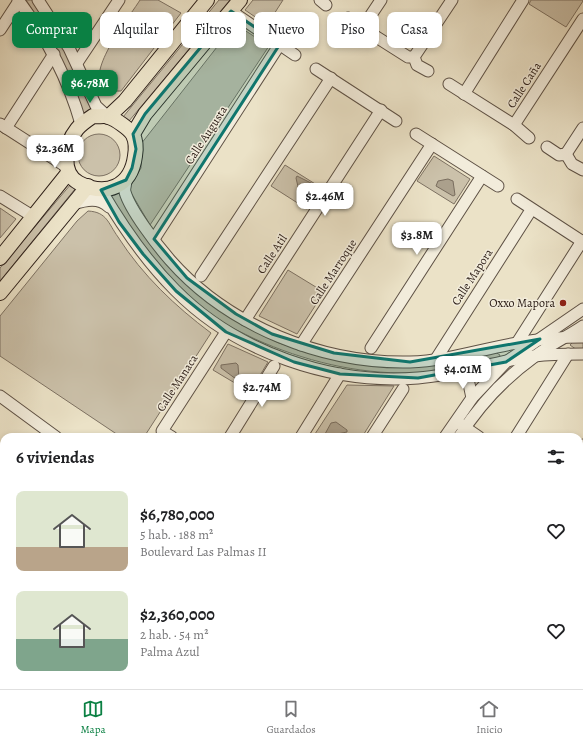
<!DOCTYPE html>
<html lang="es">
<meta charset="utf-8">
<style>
:root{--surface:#fff;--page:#f2f2f2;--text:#202124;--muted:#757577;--line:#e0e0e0;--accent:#0b8043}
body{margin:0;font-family:Alegreya,serif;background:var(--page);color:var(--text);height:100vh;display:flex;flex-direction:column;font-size:15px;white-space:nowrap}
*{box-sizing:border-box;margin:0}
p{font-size:13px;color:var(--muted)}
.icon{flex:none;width:22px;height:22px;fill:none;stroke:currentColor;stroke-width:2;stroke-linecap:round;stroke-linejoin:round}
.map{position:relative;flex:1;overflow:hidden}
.side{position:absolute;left:0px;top:433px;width:583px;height:256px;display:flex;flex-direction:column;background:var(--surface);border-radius:12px 12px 0 0;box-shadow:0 2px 6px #0003}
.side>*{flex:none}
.hud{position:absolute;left:12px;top:12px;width:559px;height:36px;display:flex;gap:8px}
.price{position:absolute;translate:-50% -34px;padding:0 9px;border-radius:8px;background:#fff;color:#222;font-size:13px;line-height:26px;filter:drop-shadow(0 1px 2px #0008)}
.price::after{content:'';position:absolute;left:50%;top:24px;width:12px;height:9px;margin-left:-6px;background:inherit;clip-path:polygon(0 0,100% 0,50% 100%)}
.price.current{background:var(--accent);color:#fff}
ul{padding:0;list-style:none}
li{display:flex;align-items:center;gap:12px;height:100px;padding:0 16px}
li span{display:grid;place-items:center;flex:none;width:112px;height:80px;border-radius:8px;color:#555}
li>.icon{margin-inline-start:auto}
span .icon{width:48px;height:48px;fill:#fffc;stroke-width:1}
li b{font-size:17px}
h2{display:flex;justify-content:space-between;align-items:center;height:48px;padding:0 16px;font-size:17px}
.chip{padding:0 14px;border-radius:8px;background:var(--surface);box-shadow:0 2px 6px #0003;font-size:14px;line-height:36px}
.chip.current{background:var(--accent);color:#fff}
.dock{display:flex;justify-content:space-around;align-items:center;height:56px;border-top:1px solid var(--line);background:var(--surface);font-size:11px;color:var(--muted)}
.dock a{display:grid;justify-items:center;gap:2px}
.dock .current{color:var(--accent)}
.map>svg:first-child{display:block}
</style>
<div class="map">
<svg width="583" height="689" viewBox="0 0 583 689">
<rect width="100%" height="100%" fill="#ebe2c7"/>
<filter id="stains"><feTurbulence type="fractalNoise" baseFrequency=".005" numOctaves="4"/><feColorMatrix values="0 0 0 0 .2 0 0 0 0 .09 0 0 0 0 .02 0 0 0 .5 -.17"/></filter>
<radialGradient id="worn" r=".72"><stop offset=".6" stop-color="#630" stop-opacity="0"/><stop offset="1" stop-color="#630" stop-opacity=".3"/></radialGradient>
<g fill="#cbc1aa" stroke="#7d7162">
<path d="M26 0H32L63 47 91 109 88 114 82 112C68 67 52 39 26 0Z"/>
<path d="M140 0H158L181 13 121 91C67 94 129 18 140 0Z"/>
<polygon points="219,0 230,0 129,121 123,117"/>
<polygon points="253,0 283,0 267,25 245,10"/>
<polygon points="531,0 583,0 583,1 566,27 529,4"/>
<polygon points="235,24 269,46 150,225 130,191 131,185 141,168 141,144"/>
<circle cx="99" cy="155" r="21"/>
<polygon points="434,156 470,179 454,204 417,181"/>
<polygon points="285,165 320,187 307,209 271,186"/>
<polygon points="71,184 76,187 75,189 0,281 0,268"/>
<path d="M118 192 127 207 224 313 251 329 279 343 306 352 355 362 495 352 500 355 498 360C469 365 440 372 411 373 357 374 304 361 255 339 243 333 229 327 218 319 173 287 137 242 110 194Z"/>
<polygon points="0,208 16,219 0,238"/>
<path d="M88 211C107 212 108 223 118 237 143 276 175 306 211 333L144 437H121L0 356V316L77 221Z"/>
<polygon points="288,270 324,292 297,334 259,316"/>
<polygon points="573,342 583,342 583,350 577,350 570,345"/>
<polygon points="228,344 268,362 250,392 213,370"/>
<polygon points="347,385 394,386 362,437 313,437"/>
<polygon points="582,464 583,465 583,494 579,492 579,469"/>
<polygon points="240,685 271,685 268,689 246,689"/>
</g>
<g fill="#aba08c" stroke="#796d5e">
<polygon points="297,176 315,185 315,188 313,190 299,191 296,178"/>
<polygon points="448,179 453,181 455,195 453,196 436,186 438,181"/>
<polygon points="236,363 238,365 239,379 236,379 221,368 221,365"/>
<polygon points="336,422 347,430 347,432 328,436 325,434 331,423"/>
</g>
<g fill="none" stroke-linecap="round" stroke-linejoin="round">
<defs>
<g id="minor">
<path d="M18 0C47 38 68 78 81 124"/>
<polyline points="38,0 69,48 96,106 108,117"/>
<polyline points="320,0 326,5"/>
<polyline points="231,11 295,55"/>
<polyline points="348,18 358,24 365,24 367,31 408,57 414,57 417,65 428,71"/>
<polyline points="365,24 381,0"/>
<polyline points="0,30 19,1"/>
<polyline points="414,57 452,0"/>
<polyline points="77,63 119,0"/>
<polyline points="316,69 396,121"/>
<polyline points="449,84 514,125 529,138"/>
<polyline points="464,94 523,0"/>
<polyline points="0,124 67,167"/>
<polyline points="514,125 583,19"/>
<polyline points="6,128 54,54"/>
<polyline points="416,134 498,186"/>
<polyline points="547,147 559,155 566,154 572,164 583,170"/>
<polyline points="566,154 583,128"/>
<path d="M126 180C126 184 124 189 125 192 130 210 157 245 170 260 228 326 322 364 410 362 446 361 482 349 517 343 539 339 561 337 583 337"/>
<path d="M101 190C122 226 145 260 175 290 236 352 332 385 418 378 458 375 495 361 535 356 550 354 567 354 583 354"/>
<polyline points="0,196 34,217"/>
<polyline points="517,199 583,242"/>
<path d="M73 204C86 200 99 197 109 207"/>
<polyline points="154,239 280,44"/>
<polyline points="201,276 331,78"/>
<polyline points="245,320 381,110"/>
<polyline points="517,343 582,241"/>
<polyline points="301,345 432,144"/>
<polyline points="371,348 482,176"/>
<polyline points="436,359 531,210"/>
<polyline points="458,372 468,379 472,398"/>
<polyline points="0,396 56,437"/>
<polyline points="460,424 479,437"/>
<polyline points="172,437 162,431 226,332"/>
<polyline points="230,437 274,366"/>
<polyline points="301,437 340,374"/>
<polyline points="372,437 403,389"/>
<polyline points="445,437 472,398 506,362 583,309"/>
<path d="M459 437C478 407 505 378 534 357 549 345 567 337 583 326"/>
<polyline points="516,437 568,354"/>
<polyline points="579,451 583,445"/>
<polyline points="0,468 4,471"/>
<polyline points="579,501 583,503"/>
<polyline points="0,536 4,539"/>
<polyline points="579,573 583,575"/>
<polyline points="1,592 4,587"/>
<polyline points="579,675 583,669"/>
<polyline points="228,685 233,689"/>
<polyline points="308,685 309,689"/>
<polyline points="345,685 349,688 349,685"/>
<polyline points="560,685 566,689"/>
<polyline points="280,687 290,689"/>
<polyline points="188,689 191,685"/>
<polyline points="406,689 408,685"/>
<polyline points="471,689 474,685"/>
</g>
<g id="major">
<path d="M93 116C98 117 105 115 109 117 115 119 130 129 133 135 136 141 136 150 135 156 131 187 106 197 79 183 60 173 65 144 77 129 81 124 87 120 93 116Z"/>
<polyline points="108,117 125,101 207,0"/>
<polyline points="133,134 145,114 240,0"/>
<polyline points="0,258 68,173"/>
<polyline points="0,293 88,186"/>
<polyline points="0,614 4,617"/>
<polyline points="93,685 99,689"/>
</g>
</defs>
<use href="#minor" stroke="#5e5145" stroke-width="13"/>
<use href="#major" stroke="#2f211a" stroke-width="16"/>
<use href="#minor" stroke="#f2ecdb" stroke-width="11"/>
<use href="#major" stroke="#ebe2c7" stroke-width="14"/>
</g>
<path fill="#0f766e" fill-opacity="0.2" stroke="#0f766e" stroke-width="3" stroke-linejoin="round" d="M231 11 280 44 154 239 187 278 236 314 272 334 334 353 410 362 540 339 506 362 418 378 340 374 294 362 226 332 176 291 143 254 119 222 101 190 126 180 132 168 136 149 133 134 145 114Z"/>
<circle fill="#8f2418" stroke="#f2ecdb" stroke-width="1.5" cx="563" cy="303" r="4"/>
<g text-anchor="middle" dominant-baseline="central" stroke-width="3" stroke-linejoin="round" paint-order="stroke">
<g font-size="12" fill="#2f211a" stroke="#f2ecdb">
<text transform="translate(524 85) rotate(-57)">Calle Caña</text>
<text transform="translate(206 135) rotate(-57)">Calle Augusta</text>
<text transform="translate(272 254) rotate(-57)">Calle Atil</text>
<text transform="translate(333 272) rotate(-57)">Calle Marroque</text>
<text transform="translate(472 277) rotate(-57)">Calle Mapora</text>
<text transform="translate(177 383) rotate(-57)">Calle Manaca</text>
</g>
<g font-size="12" fill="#2f211a" stroke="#f2ecdb" text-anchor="end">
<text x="555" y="303">Oxxo Mapora</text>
</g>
</g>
<rect width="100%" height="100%" filter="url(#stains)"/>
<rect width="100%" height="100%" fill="url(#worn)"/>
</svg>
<b class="price current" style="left:90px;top:104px">$6.78M</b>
<b class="price" style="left:55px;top:169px">$2.36M</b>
<b class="price" style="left:325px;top:217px">$2.46M</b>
<b class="price" style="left:417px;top:256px">$3.8M</b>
<b class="price" style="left:463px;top:390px">$4.01M</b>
<b class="price" style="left:262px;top:408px">$2.74M</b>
<div class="hud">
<a class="chip current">Comprar</a>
<a class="chip">Alquilar</a>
<a class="chip">Filtros</a>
<a class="chip">Nuevo</a>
<a class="chip">Piso</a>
<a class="chip">Casa</a>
</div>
<section class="side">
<h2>6 viviendas<svg class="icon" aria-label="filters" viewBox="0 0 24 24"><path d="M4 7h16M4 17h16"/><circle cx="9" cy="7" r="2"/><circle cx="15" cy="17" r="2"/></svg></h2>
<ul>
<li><span style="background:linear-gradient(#dfe7d0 70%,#b9a48a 0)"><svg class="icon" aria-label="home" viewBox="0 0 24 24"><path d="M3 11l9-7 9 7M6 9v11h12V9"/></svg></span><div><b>$6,780,000</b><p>5 hab. · 188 m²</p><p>Boulevard Las Palmas II</p></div><svg class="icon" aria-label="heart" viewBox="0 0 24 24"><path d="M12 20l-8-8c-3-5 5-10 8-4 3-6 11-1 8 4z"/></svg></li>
<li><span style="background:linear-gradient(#dfe7d0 60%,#7fa58c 0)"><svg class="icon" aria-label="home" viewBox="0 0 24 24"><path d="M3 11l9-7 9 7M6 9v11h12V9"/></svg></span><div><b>$2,360,000</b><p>2 hab. · 54 m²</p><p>Palma Azul</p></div><svg class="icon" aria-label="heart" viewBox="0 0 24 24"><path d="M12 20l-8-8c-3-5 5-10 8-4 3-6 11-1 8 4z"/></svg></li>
</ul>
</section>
</div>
<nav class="dock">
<a class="current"><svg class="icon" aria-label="map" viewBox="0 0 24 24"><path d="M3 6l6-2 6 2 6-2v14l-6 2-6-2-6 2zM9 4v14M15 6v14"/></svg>Mapa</a>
<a><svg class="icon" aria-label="saved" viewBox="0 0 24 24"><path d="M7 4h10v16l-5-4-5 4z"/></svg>Guardados</a>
<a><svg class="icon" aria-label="home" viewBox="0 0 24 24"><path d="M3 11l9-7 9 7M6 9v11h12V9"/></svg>Inicio</a>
</nav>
